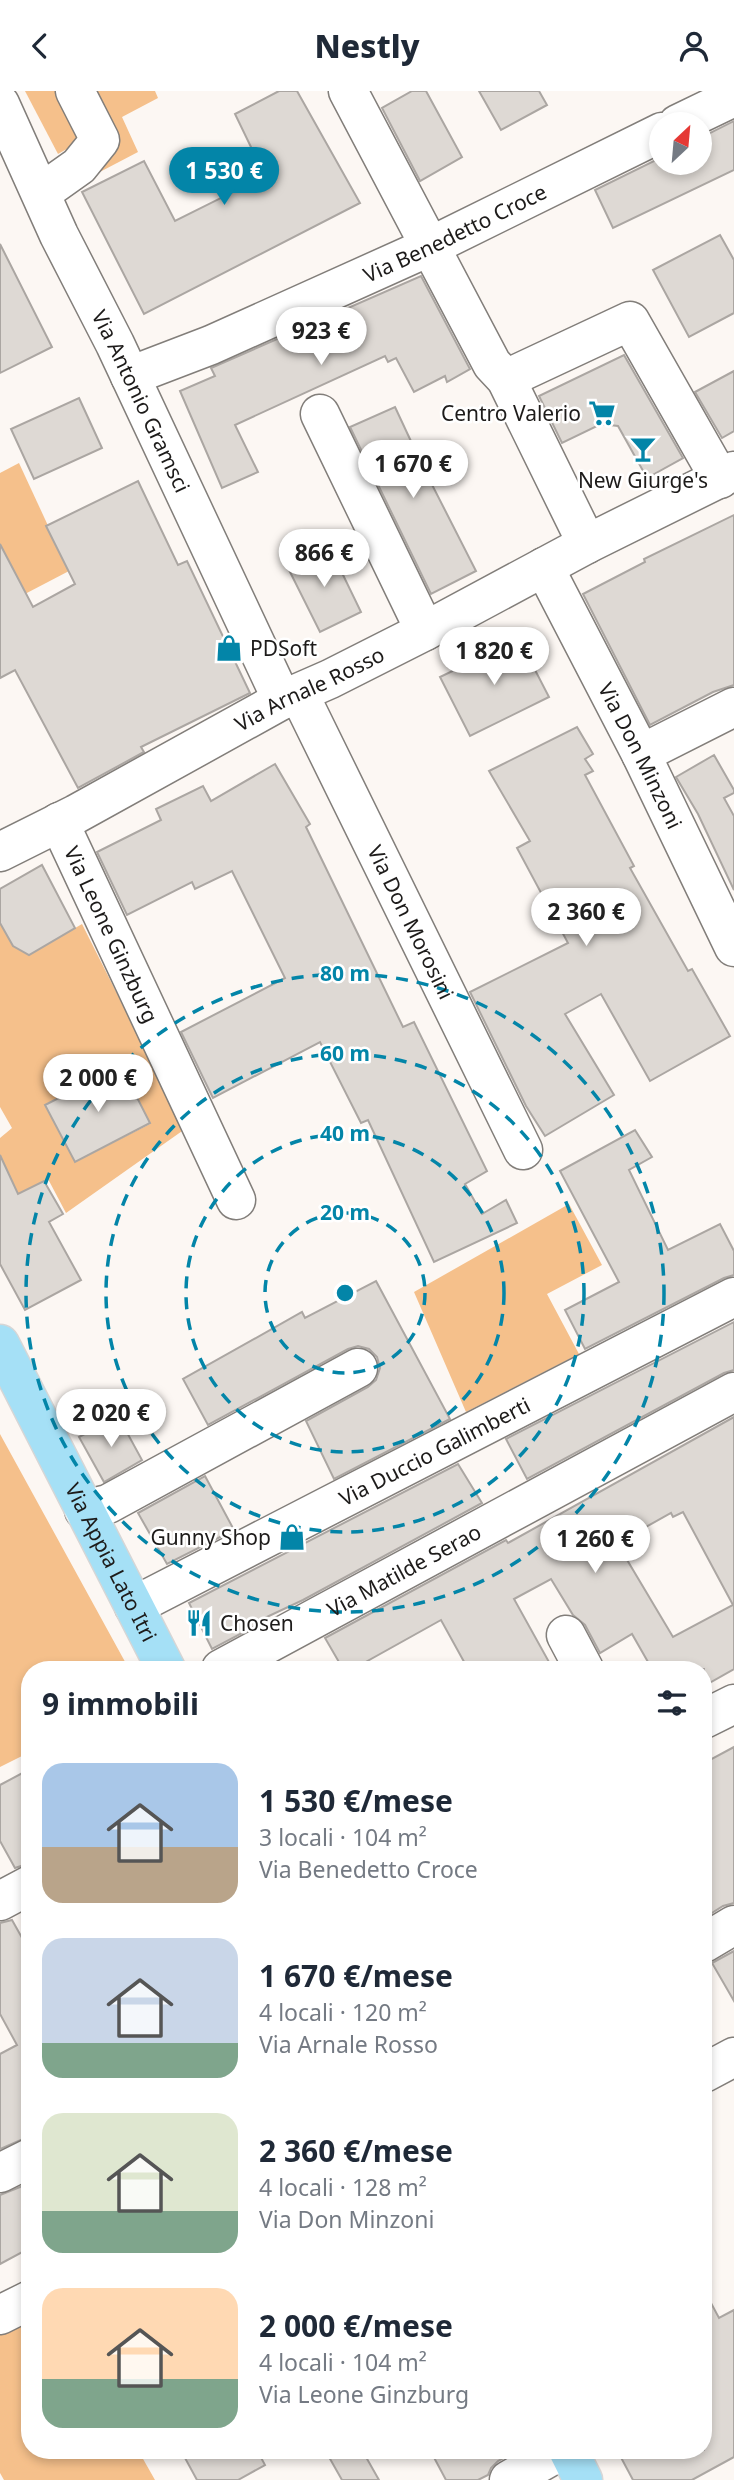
<!DOCTYPE html>
<html lang="it">
<meta charset="utf-8">
<style>
:root{--surface:#fff;--page:#f6f6f7;--text:#1f2937;--muted:#747a83;--accent:#0385a8}
body{margin:0;font-family:"Noto Sans",sans-serif;background:var(--page);color:var(--text);height:100vh;display:flex;flex-direction:column;font-size:26px;white-space:nowrap}
*{box-sizing:border-box;margin:0}
p{font-size:23px;color:var(--muted)}
.icon{flex:none;width:38px;height:38px;fill:none;stroke:currentColor;stroke-width:2;stroke-linecap:round;stroke-linejoin:round}
.map{position:relative;flex:1;overflow:hidden}
.panel{position:absolute;left:21px;top:1570px;width:691px;height:798px;display:flex;flex-direction:column;background:var(--surface);border-radius:28px;box-shadow:0 4px 10px #0003}
.panel>*{flex:none}
.needle{width:46px;rotate:26deg}
.fabs{position:absolute;left:649px;top:21px;display:grid;gap:14px}
.fabs a{display:grid;place-items:center;width:63px;height:63px;border-radius:50%;background:var(--surface);box-shadow:0 4px 10px #0003;font-size:35px}
.price{position:absolute;translate:-50% -60px;padding:0 16px;border-radius:24px;background:#fff;color:#222;font-size:23px;line-height:46px;filter:drop-shadow(0 2px 4px #0008)}
.price::after{content:'';position:absolute;left:50%;top:42px;width:21px;height:16px;margin-left:-10px;background:inherit;clip-path:polygon(0 0,100% 0,50% 100%)}
.price.on{background:var(--accent);color:#fff}
ul{padding:0;list-style:none}
li{display:flex;align-items:center;gap:21px;height:175px;padding:0 21px}
li span{display:grid;place-items:center;flex:none;width:196px;height:140px;border-radius:21px;color:#555}
li>.icon{margin-inline-start:auto}
span .icon{width:84px;height:84px;fill:#fffc;stroke-width:1}
li b{font-size:30px}
h2{display:flex;justify-content:space-between;align-items:center;height:84px;padding:0 21px;font-size:30px}
header{display:flex;justify-content:space-between;align-items:center;height:91px;padding:0 21px;background:var(--surface);font-size:32px;font-weight:800}
.map>svg:first-child{display:block}
</style>
<header><svg class="icon" aria-label="back" viewBox="0 0 24 24"><path d="M15 5l-7 7 7 7"/></svg>Nestly<svg class="icon" aria-label="person" viewBox="0 0 24 24"><circle cx="12" cy="8" r="4"/><path d="M4 21q1-7 8-7t8 7"/></svg></header>
<div class="map">
<svg width="734" height="2389" viewBox="0 0 734 2389">
<rect width="100%" height="100%" fill="#fcf7f3"/>
<g fill="#f5c08b" fill-rule="evenodd">
<polygon points="25,0 64,0 86,47 58,63"/>
<polygon points="87,0 155,0 158,7 122,26 138,61 96,83"/>
<polygon points="19,372 69,480 0,516 0,382"/>
<path d="M0 832 13 855 29 864 82 833 185 1038 66 1122 48 1088 0 1113V1074L4 1072 0 1064V1047L12 1037 0 1016ZM121 975 150 1033 75 1071 45 1014Z"/>
<polygon points="569,1113 602,1174 547,1203 579,1263 466,1321 414,1201"/>
<polygon points="0,1343 129,1578 30,1578 30,1661 0,1676"/>
<polygon points="30,2229 30,2359 138,2359 155,2389 4,2389 0,2382 0,2244"/>
</g>
<g fill="#ded9d4" stroke="#aba6a2" stroke-width="2" fill-rule="evenodd">
<polygon points="279,0 297,0 360,112 144,223 82,101 144,70 175,130 265,85 235,23"/>
<polygon points="412,0 426,0 462,66 420,90 382,17"/>
<polygon points="479,0 539,0 547,14 501,39"/>
<polygon points="734,30 734,79 613,137 595,99 662,66 662,72 700,72 700,47"/>
<polygon points="720,144 734,169 734,222 689,246 653,179"/>
<polygon points="0,153 52,256 0,282"/>
<polygon points="421,185 470,278 447,291 445,285 414,301 396,267 388,271 385,265 235,334 258,381 222,397 180,300 215,285 211,277"/>
<polygon points="624,264 683,367 647,387 618,335 601,333 562,352 539,305"/>
<polygon points="734,280 734,340 722,347 695,301"/>
<polygon points="79,307 102,357 34,388 11,338"/>
<polygon points="395,316 423,376 476,480 431,503 350,336"/>
<polygon points="138,390 178,474 187,470 250,602 141,656 144,661 78,697 15,579 0,587 0,453 33,516 75,493 46,435"/>
<polygon points="734,424 734,594 713,601 650,634 583,503 645,471 644,468"/>
<polygon points="329,455 361,521 320,541 287,475"/>
<polygon points="519,548 549,606 470,645 440,586"/>
<polygon points="577,636 593,663 585,668 593,680 585,684 634,775 630,777 688,880 692,878 730,945 650,990 601,903 565,923 614,1004 545,1045 526,1015 470,901 568,852 517,757 530,750 489,680"/>
<polygon points="714,664 734,699 734,702 724,707 734,725 734,799 698,723 676,686"/>
<polygon points="275,673 310,733 306,736 403,936 414,931 487,1080 465,1093 482,1123 506,1109 517,1132 434,1171 368,1029 361,1032 320,951 213,1007 212,1005 181,941 285,887 232,780 195,798 192,791 127,824 97,761 161,729 156,718 203,695 211,710"/>
<polygon points="42,774 75,837 29,864 13,855 0,832 0,798"/>
<polygon points="121,975 150,1032 75,1071 45,1014"/>
<polygon points="635,1039 652,1066 629,1079 668,1159 720,1133 734,1160 734,1184 724,1187 585,1258 565,1219 619,1191 560,1080"/>
<polygon points="0,1064 18,1103 44,1090 63,1123 49,1131 81,1189 25,1219 0,1173"/>
<polygon points="376,1190 450,1328 334,1388 306,1330 368,1296 376,1289 380,1277 377,1266 369,1258 358,1255 348,1258 208,1334 183,1288 302,1221 305,1227"/>
<polygon points="734,1231 734,1279 724,1282 527,1388 506,1348"/>
<polygon points="118,1325 142,1369 104,1391 79,1346"/>
<path d="M734 1326V1578L704 1595V1578H652L632 1543 600 1562 585 1534 573 1524 551 1488 514 1508 549 1571 536 1578H468L441 1529 353 1578H343L325 1547 506 1449 508 1452ZM683 1421 733 1514 673 1546 617 1452 671 1422 673 1426Z"/>
<polygon points="458,1373 482,1412 303,1509 256,1531 257,1534 212,1558 189,1512"/>
<polygon points="205,1385 234,1439 167,1473 138,1422"/>
<polygon points="734,1656 734,1812 723,1815 704,1827 704,1672"/>
<polygon points="30,1678 30,1772 15,1777 0,1750 0,1694"/>
<polygon points="12,1829 30,1861 30,2045 0,2058 0,1963 17,1954 0,1923 0,1832"/>
<polygon points="734,1860 734,1910 712,1872"/>
<polygon points="30,2092 30,2157 0,2173 0,2104"/>
<polygon points="704,2199 719,2227 734,2219 734,2366 692,2389 633,2389 617,2359 704,2359"/>
<polygon points="200,2359 257,2359 265,2374 238,2389 197,2389 185,2367"/>
<polygon points="325,2359 362,2359 379,2389 342,2389"/>
<polygon points="430,2359 518,2359 498,2370 491,2377 488,2384 478,2389 446,2389"/>
</g>
<g fill="none" stroke-linecap="round" stroke-linejoin="round">
<defs>
<g id="minor">
<polyline points="348,0 492,273 506,288 587,453"/>
<path id="s1" d="M0 13 59 144 115 253 282 609"/>
<polyline points="678,33 734,6"/>
<polyline points="41,102 79,75 100,49 75,0"/>
<path id="s2" d="M130 285 211 254 431 155 662 41"/>
<polyline points="506,288 630,230 720,388"/>
<polyline points="320,323 425,540"/>
<path id="s3" d="M544 476 641 663 734 856"/>
<path id="s4" d="M299 603 523 1059"/>
<polyline points="641,663 734,616"/>
<path id="s5" d="M59 731 236 1109"/>
<path id="s6" d="M0 761 76 723 282 609 330 588 425 540 587 453 734 380"/>
<polyline points="84,1419 108,1413 358,1277"/>
<path id="s7" d="M134 1515 734 1206"/>
<polyline points="566,1544 584,1578"/>
<path id="s8" d="M221 1578 734 1301"/>
<polyline points="704,1628 734,1613"/>
<polyline points="0,1810 30,1794"/>
<polyline points="704,1852 734,1834"/>
<polyline points="704,1982 734,1966"/>
<polyline points="0,2082 30,2067"/>
<polyline points="0,2224 30,2209"/>
<polyline points="509,2389 562,2359"/>
</g>
<g id="major">
<path id="s9" d="M0 1253 166 1578"/>
<polyline points="568,2359 583,2389"/>
</g>
</defs>
<use href="#minor" stroke="#827e7a" stroke-width="41"/>
<use href="#major" stroke="#d6d6d6" stroke-width="41"/>
<use href="#minor" stroke="#fff" stroke-width="38"/>
<use href="#major" stroke="#a5e0f6" stroke-width="38"/>
</g>
<g fill="none" stroke="#0385a8" stroke-width="3.5" stroke-dasharray="12 9">
<circle cx="345" cy="1202" r="80"/>
<circle cx="345" cy="1202" r="159"/>
<circle cx="345" cy="1202" r="239"/>
<circle cx="345" cy="1202" r="319"/>
</g>
<defs>
<symbol id="supermarket-bare" viewBox="-9 -9 18 18"><path d="M-6-5.5h2.5l.6 2H6L4.5 2H-2.5L-4.4-4H-6ZM-1.5 3.2a1.3 1.3 0 1 0 .1 0ZM3 3.2a1.3 1.3 0 1 0 .1 0Z" fill="#0385a8" stroke="#fff" stroke-width="2.5" paint-order="stroke"/></symbol>
<symbol id="bar-bare" viewBox="-9 -9 18 18"><path d="M-6-5H6L.8 .8V4.5H3.5V6h-7V4.5H-.8V.8Z" fill="#0385a8" stroke="#fff" stroke-width="2.5" paint-order="stroke"/></symbol>
<symbol id="shop-bare" viewBox="-9 -9 18 18"><path d="M-5-2.5h2.3a2.7 3.5 0 0 1 5.4 0H5L5.5 6h-11ZM-1.5-2.5h3a1.5 2.3 0 0 0-3 0Z" fill="#0385a8" stroke="#fff" stroke-width="2.5" paint-order="stroke"/></symbol>
<symbol id="restaurant-bare" viewBox="-9 -9 18 18"><path d="M-5-6h1v4h1v-4h1v4h1v-4h1v5L-1.5 .5V6h-2V.5L-5-1ZM5-6V6H3V1.5H1.5Q1.5-4 5-6Z" fill="#0385a8" stroke="#fff" stroke-width="2.5" paint-order="stroke"/></symbol>
</defs>
<g fill-rule="evenodd">
<use href="#supermarket-bare" x="583" y="303" width="38" height="38"/>
<use href="#bar-bare" x="624" y="339" width="38" height="38"/>
<use href="#shop-bare" x="210" y="538" width="38" height="38"/>
<use href="#shop-bare" x="273" y="1427" width="38" height="38"/>
<use href="#restaurant-bare" x="180" y="1513" width="38" height="38"/>
</g>
<g text-anchor="middle" dominant-baseline="central" stroke-width="5" stroke-linejoin="round" paint-order="stroke">
<g font-size="21" fill="#1d1b1a" stroke="#fff">
<text stroke="none"><textPath href="#s2" startOffset="355">Via Benedetto Croce</textPath></text>
<text stroke="none"><textPath href="#s1" startOffset="329">Via Antonio Gramsci</textPath></text>
<text stroke="none"><textPath href="#s6" startOffset="350">Via Arnale Rosso</textPath></text>
<text stroke="none"><textPath href="#s3" startOffset="212">Via Don Minzoni</textPath></text>
<text stroke="none"><textPath href="#s4" startOffset="254">Via Don Morosini</textPath></text>
<text stroke="none"><textPath href="#s5" startOffset="124">Via Leone Ginzburg</textPath></text>
<text stroke="none"><textPath href="#s7" startOffset="338">Via Duccio Galimberti</textPath></text>
<text stroke="none"><textPath href="#s9" startOffset="245">Via Appia Lato Itri</textPath></text>
<text stroke="none"><textPath href="#s8" startOffset="208">Via Matilde Serao</textPath></text>
</g>
<g font-size="21" fill="#1d1b1a" stroke="#fff" text-anchor="end">
<text x="581" y="322">Centro Valerio</text>
<text x="643" y="389" text-anchor="middle">New Giurge's</text>
<text x="250" y="557" text-anchor="start">PDSoft</text>
<text x="271" y="1446">Gunny Shop</text>
<text x="220" y="1532" text-anchor="start">Chosen</text>
</g>
</g>
<circle cx="345" cy="1202" r="10" fill="#0385a8" stroke="#fff" stroke-width="3.5"/>
<g font-size="21" text-anchor="middle" font-weight="bold" fill="#0385a8" stroke="#fff" stroke-width="5" stroke-linejoin="round" paint-order="stroke">
<text x="345" y="890">80 m</text>
<text x="345" y="970">60 m</text>
<text x="345" y="1050">40 m</text>
<text x="345" y="1129">20 m</text>
</g>
</svg>
<div class="fabs">
<a><svg class="needle" viewBox="-14 -14 28 28"><path d="M0-13l5 13h-10z" fill="#e53935"/><path d="M0 13l5-13h-10z" fill="#747a83"/></svg></a>
</div>
<b class="price on" style="left:224px;top:116px">1 530 €</b>
<b class="price" style="left:321px;top:276px">923 €</b>
<b class="price" style="left:413px;top:409px">1 670 €</b>
<b class="price" style="left:324px;top:498px">866 €</b>
<b class="price" style="left:494px;top:596px">1 820 €</b>
<b class="price" style="left:586px;top:857px">2 360 €</b>
<b class="price" style="left:98px;top:1023px">2 000 €</b>
<b class="price" style="left:111px;top:1358px">2 020 €</b>
<b class="price" style="left:595px;top:1484px">1 260 €</b>
<section class="panel">
<h2>9 immobili<svg class="icon" aria-label="filters" viewBox="0 0 24 24"><path d="M4 7h16M4 17h16"/><circle cx="9" cy="7" r="2"/><circle cx="15" cy="17" r="2"/></svg></h2>
<ul>
<li><span style="background:linear-gradient(#a9c7e8 60%,#b9a48a 0)"><svg class="icon" aria-label="home" viewBox="0 0 24 24"><path d="M3 11l9-7 9 7M6 9v11h12V9"/></svg></span><div><b>1 530 €/mese</b><p>3 locali · 104 m²</p><p>Via Benedetto Croce</p></div></li>
<li><span style="background:linear-gradient(#c9d6e8 75%,#7fa58c 0)"><svg class="icon" aria-label="home" viewBox="0 0 24 24"><path d="M3 11l9-7 9 7M6 9v11h12V9"/></svg></span><div><b>1 670 €/mese</b><p>4 locali · 120 m²</p><p>Via Arnale Rosso</p></div></li>
<li><span style="background:linear-gradient(#dfe7d0 70%,#7fa58c 0)"><svg class="icon" aria-label="home" viewBox="0 0 24 24"><path d="M3 11l9-7 9 7M6 9v11h12V9"/></svg></span><div><b>2 360 €/mese</b><p>4 locali · 128 m²</p><p>Via Don Minzoni</p></div></li>
<li><span style="background:linear-gradient(#ffd9b3 65%,#7fa58c 0)"><svg class="icon" aria-label="home" viewBox="0 0 24 24"><path d="M3 11l9-7 9 7M6 9v11h12V9"/></svg></span><div><b>2 000 €/mese</b><p>4 locali · 104 m²</p><p>Via Leone Ginzburg</p></div></li>
</ul>
</section>
</div>
